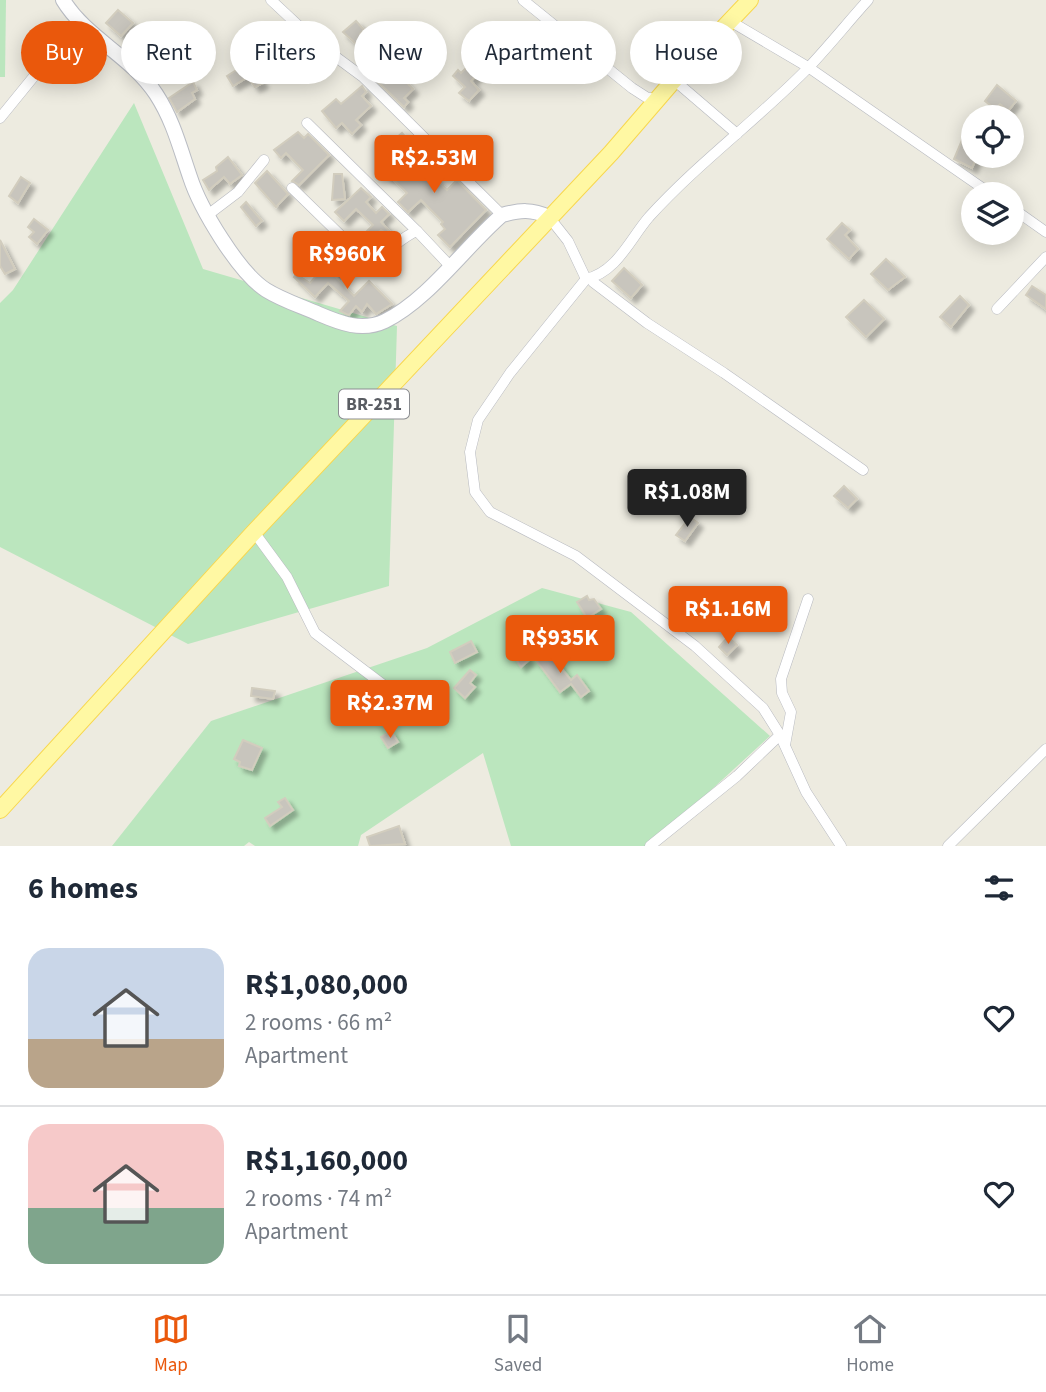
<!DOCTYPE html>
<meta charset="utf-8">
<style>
:root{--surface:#fff;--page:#f6f6f7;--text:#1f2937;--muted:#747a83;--line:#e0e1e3;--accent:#ea580c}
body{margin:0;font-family:"Source Sans 3",sans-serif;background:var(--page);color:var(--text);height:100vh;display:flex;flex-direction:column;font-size:26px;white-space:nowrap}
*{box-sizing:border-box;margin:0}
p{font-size:23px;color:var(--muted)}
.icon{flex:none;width:38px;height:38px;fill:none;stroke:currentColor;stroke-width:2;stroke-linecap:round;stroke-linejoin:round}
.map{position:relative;height:846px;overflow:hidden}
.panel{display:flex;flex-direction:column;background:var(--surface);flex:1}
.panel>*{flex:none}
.banner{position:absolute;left:21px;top:21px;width:1004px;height:63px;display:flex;gap:14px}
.tools{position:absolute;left:961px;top:105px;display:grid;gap:14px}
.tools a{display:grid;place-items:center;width:63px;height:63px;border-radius:50%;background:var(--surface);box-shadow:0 4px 18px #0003;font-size:35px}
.price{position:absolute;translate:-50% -60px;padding:0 16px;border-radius:7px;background:var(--accent);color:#fff;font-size:23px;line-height:46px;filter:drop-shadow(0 2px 4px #0008)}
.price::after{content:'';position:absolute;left:50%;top:42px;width:21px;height:16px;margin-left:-10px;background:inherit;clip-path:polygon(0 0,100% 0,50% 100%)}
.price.active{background:#222;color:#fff}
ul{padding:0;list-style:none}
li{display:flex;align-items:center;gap:21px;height:175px;padding:0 28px}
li+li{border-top:2px solid var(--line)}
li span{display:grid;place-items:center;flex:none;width:196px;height:140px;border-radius:21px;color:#555}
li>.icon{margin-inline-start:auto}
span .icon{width:84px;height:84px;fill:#fffc;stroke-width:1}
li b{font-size:30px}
h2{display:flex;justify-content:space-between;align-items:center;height:84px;padding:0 28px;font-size:30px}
.pill{padding:0 24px;border-radius:32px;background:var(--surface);box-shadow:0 4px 18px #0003;font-size:24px;line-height:63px}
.pill.active{background:var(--accent);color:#fff}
.dock{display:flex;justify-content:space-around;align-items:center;height:98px;border-top:2px solid var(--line);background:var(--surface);font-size:19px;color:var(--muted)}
.dock a{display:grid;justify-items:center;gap:4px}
.dock .active{color:var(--accent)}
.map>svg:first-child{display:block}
</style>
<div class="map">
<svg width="1046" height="846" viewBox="0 0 1046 846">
<defs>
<filter id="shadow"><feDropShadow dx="5" dy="5" stdDeviation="2" flood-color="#0004"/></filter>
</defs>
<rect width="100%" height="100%" fill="#edebe0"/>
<g fill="#bbe6be">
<polygon points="0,0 6,0 5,77 0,77"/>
<polygon points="134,103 203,269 397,326 389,586 188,644 0,547 0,303 13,290"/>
<polygon points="542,588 631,612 770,736 650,846 511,846 483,753 361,835 358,846 255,846 249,842 244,846 112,846 211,721 427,648"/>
</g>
<g fill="#c8c5bd" stroke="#d2cdbe" stroke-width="2" filter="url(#shadow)">
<polygon points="118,10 133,23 121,36 106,23"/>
<polygon points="356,21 364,30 360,34 368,42 362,49 343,32"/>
<polygon points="265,29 275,37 279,33 289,41 294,35 311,48 295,67 268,46 252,64 263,83 255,87 248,77 233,86 227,76 241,67 238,63"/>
<polygon points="187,38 193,49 175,59 169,48"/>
<polygon points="372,50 376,55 378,53 413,89 404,98 408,102 404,107 372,76 375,73 363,59"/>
<polygon points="473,50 488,62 471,81 479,90 469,101 459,93 465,87 453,76 458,70 461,73 473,61 467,55"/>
<polygon points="193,82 197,90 192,93 195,99 177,112 169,98"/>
<polygon points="997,85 1016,101 1008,111 1000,104 995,109 985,101"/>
<polygon points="362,86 366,92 362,96 371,106 356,120 361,125 352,134 342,123 336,128 322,111 336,99 341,104"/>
<polygon points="298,132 304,138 308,134 329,155 299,185 292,181 303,170 286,153 281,158 274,150"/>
<polygon points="402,133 408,140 394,152 388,145"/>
<polygon points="962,140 973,145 973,156 977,156 972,168 954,159"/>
<polygon points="395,153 406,164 416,154 426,163 433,157 439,163 431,170 435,173 432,176 447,190 457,180 486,210 450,247 438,235 445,229 441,224 443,222 421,200 408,212 398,202 407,193 390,176 389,178 379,169"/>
<polygon points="228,157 242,175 230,184 224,177 209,190 203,180 217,171 216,167"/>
<polygon points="267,171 288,194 276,207 255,183"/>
<polygon points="334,174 342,174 345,199 332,200"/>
<polygon points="21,177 30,183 18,203 9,196"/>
<polygon points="361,188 371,197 366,202 376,213 382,207 389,214 381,222 391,233 389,235 381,230 368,242 363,235 373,225 356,209 344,221 335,212"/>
<polygon points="246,202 262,221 256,226 241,207"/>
<polygon points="34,219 48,230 37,244 29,237 34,232 28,227"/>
<polygon points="842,223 850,230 845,235 858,249 849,259 827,239"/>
<polygon points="0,240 15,269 5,274 0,266"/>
<polygon points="886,259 905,277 888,290 871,274"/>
<polygon points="329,261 338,270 334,275 354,296 369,281 392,304 376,314 367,304 362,312 356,306 349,315 346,314 340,311 349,301 328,283 315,297 294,277 296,274 310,283"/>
<polygon points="624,268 642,285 631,298 612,281"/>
<polygon points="1032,286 1046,295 1046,309 1026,295"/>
<polygon points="960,296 969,305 951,327 940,317"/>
<polygon points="864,300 884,319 866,337 846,317"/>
<polygon points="844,486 857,499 848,508 834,496"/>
<polygon points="690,517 698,523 685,541 676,535"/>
<polygon points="587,596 589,600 594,599 601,609 587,618 577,602"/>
<polygon points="728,637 737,645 727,655 719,647"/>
<polygon points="471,641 477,652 455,663 450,652"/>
<polygon points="515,642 529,660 521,667 508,647"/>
<polygon points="548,652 571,680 577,675 589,691 581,697 571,684 560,692 536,660"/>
<polygon points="470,670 476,675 470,683 475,687 465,698 454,688"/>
<polygon points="252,688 275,691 273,699 251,696"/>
<polygon points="391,731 398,742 388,748 381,737"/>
<polygon points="243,740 262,748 252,770 239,766 240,762 234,759"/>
<polygon points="285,798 293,810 270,826 265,818 282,807 278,802"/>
<polygon points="399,826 405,844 370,846 367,837"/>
</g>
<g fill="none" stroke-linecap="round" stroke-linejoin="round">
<defs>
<g id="street">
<polyline points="271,0 317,43 363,77 502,215"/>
<polyline points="523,0 632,88 646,97 659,100"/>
<polyline points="730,21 808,67 991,194"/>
<polyline points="674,80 737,134"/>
<polyline points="0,118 79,21"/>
<polyline points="307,123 417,231 450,266"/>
<path d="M292 188 366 260C386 258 398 238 417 231"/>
<polyline points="1012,208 1046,232"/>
<polyline points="209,214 238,192 264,160"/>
<polyline points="549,217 568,241 586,279"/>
<polyline points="592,278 593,282 647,323 724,373 863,470"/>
<polyline points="997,309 1046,257"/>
<polyline points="254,532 287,577 315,633 390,690"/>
<polyline points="785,745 791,712 782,693 781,679 808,599"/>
<polyline points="650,846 737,776 780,735"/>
<path d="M841 846 806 792 780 735 763 708 695 646 576 556 490 512 475 492 470 452 478 420 510 373 586 279C617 272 630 239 649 217 698 163 757 120 808 68 829 46 848 22 868 0"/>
<polyline points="948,846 1046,749"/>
</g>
<path id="secondary" d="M63 0C86 38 131 56 156 94 173 120 180 148 190 177 200 208 238 272 266 290 282 300 301 306 319 314 340 323 362 332 385 321 428 300 465 247 502 215 520 210 532 209 549 217"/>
<polyline id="primary" points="0,810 254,532 611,153 674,80 750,0"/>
</defs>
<use href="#street" stroke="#b8bac0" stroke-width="11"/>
<use href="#secondary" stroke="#b9bcc3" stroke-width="16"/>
<use href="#primary" stroke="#f8d74e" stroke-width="18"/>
<use href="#street" stroke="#fff" stroke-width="10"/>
<use href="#secondary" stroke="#fff" stroke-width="14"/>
<use href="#primary" stroke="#fff8a3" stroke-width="16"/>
</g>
<g text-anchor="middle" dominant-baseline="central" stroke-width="6" stroke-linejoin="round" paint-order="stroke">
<rect fill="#fff" stroke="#8b8d91" stroke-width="2" x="339" y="389.5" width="70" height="29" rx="5"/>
<g font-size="18" font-weight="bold" fill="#595c62">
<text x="374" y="404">BR-251</text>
</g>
</g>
</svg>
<div class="tools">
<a><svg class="icon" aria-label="locate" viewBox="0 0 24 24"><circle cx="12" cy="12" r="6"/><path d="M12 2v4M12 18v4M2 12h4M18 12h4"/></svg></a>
<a><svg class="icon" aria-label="layers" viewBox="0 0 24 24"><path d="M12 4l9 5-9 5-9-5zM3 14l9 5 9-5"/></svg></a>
</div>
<b class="price" style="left:434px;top:195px">R$2.53M</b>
<b class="price" style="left:347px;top:291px">R$960K</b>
<b class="price active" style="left:687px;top:529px">R$1.08M</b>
<b class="price" style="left:728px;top:646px">R$1.16M</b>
<b class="price" style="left:560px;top:675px">R$935K</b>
<b class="price" style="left:390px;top:740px">R$2.37M</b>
<div class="banner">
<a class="pill active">Buy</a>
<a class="pill">Rent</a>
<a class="pill">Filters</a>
<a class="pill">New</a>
<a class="pill">Apartment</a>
<a class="pill">House</a>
</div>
</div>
<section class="panel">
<h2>6 homes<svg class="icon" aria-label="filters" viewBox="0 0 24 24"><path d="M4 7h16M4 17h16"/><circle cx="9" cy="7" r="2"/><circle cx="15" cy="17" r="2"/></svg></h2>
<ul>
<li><span style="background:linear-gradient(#c9d6e8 65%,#b9a48a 0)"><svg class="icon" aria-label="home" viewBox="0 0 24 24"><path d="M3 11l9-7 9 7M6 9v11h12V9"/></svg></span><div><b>R$1,080,000</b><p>2 rooms · 66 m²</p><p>Apartment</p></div><svg class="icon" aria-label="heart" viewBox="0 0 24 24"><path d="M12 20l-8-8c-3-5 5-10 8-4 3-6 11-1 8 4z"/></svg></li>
<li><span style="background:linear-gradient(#f6c9c9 60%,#7fa58c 0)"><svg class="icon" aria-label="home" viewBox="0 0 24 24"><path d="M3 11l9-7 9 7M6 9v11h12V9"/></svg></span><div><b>R$1,160,000</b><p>2 rooms · 74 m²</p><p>Apartment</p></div><svg class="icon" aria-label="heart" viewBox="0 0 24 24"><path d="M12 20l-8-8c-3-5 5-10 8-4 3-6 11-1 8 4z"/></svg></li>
</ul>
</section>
<nav class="dock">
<a class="active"><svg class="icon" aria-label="map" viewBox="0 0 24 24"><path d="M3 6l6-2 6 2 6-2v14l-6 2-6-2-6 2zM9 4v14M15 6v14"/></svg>Map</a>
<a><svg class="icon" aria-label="saved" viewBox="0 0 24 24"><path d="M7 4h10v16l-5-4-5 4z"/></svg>Saved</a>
<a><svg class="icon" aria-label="home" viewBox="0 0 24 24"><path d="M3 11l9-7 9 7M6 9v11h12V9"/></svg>Home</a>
</nav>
